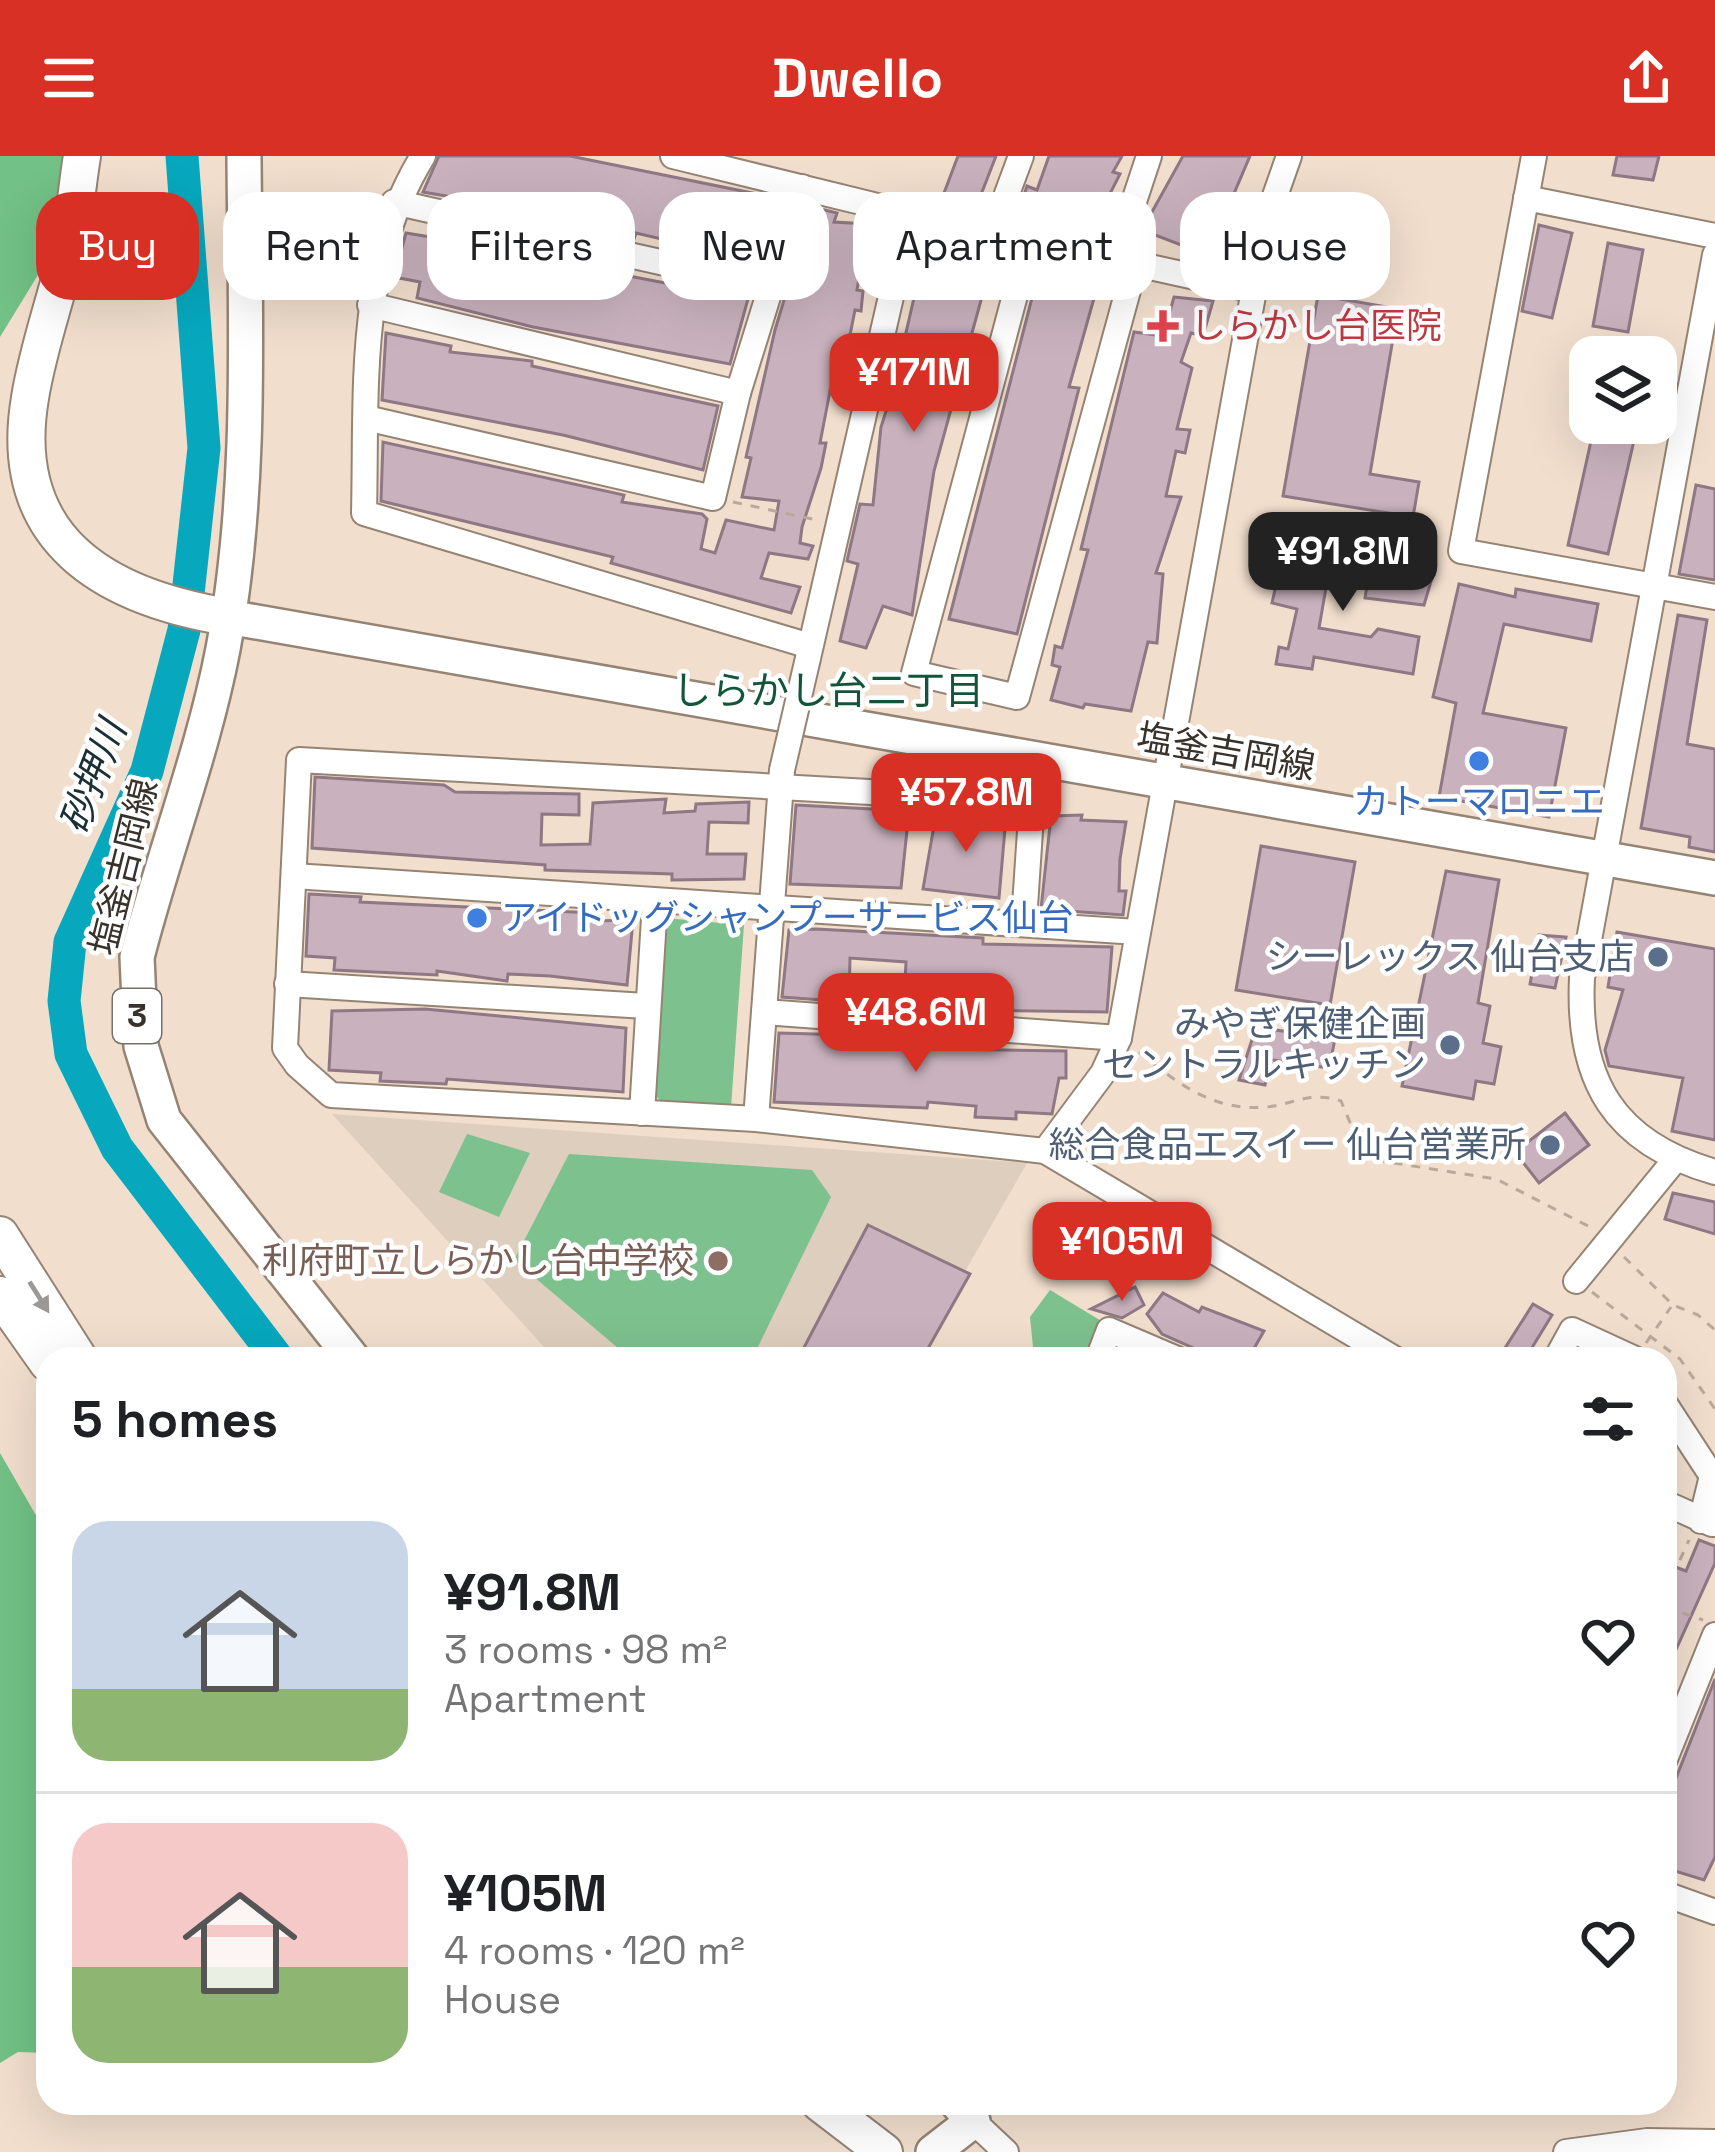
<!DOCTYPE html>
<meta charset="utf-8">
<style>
:root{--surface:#fff;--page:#f2f2f2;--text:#202124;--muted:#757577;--line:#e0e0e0;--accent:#d93025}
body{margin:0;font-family:"Space Grotesk","Noto Sans JP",sans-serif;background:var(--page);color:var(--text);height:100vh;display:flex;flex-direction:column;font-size:45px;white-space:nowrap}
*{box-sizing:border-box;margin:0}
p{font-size:39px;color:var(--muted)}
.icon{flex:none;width:66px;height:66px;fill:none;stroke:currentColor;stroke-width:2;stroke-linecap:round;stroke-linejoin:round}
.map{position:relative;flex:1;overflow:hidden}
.details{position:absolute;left:36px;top:1191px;width:1641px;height:768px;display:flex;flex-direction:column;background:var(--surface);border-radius:36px;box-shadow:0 12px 48px #0002}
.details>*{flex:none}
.guide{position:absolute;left:36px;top:36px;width:1644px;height:108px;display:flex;gap:24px}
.tools{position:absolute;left:1569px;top:180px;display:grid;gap:24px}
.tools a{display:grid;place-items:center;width:108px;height:108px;border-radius:24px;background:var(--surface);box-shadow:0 12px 48px #0002;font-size:60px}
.price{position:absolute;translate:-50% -102px;padding:0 27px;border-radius:24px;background:var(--accent);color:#fff;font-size:39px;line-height:78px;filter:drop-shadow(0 3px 6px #0008)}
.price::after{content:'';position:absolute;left:50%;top:72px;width:36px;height:27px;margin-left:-18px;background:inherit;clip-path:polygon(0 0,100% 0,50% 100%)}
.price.current{background:#222;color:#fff}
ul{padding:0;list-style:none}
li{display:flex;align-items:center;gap:36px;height:300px;padding:0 36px}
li+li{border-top:3px solid var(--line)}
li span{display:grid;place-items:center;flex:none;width:336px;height:240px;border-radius:36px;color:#555}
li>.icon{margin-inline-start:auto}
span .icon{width:144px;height:144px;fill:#fffc;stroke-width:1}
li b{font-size:51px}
h2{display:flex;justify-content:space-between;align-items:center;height:144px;padding:0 36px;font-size:51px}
.tag{padding:0 42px;border-radius:36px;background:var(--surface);box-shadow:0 12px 48px #0002;font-size:42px;line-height:108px}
.tag.current{background:var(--accent);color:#fff}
header{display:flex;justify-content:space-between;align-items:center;height:156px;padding:0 36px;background:var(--accent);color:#fff;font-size:54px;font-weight:600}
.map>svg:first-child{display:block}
</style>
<header><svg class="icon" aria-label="menu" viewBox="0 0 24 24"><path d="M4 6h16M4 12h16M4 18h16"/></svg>Dwello<svg class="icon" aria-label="share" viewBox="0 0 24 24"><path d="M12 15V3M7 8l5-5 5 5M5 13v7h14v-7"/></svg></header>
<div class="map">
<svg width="1715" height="1996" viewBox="0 0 1715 1996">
<rect width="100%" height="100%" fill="#f1decd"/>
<polygon fill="#decebd" points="332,958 1027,1007 915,1203 555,1203"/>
<g fill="#7dc18e">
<polygon points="665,762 744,769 731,951 662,947 653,936"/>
<polygon points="467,978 530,997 499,1061 439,1036"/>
<polygon points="569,998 812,1014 831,1041 752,1203 631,1203 514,1104"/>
<polygon points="1050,1134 1103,1166 1086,1203 1044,1203 1033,1191 1030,1161"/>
</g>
<g fill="#72c186">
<polygon points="0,0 66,0 49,101 0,181"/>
<polygon points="0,1297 48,1380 48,1897 18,1896 0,1907"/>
</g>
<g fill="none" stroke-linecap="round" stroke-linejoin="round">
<polyline stroke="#07a8be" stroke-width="33" points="182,0 204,292 184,474 147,615 70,786 64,845 71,898 117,992 278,1203"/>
</g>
<g fill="#c9b2bd" stroke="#8e7884" stroke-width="3">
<polygon points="439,0 570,0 777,42 756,105 636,77 634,83 614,79 616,71 563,60 423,36"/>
<polygon points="958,0 996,0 975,54 941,45"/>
<polygon points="1049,0 1122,0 1113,16 1120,18 1090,77 1019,54 1027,30 1037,34"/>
<polygon points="1183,0 1250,0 1218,75 1223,76 1215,102 1142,74"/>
<polygon points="1617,0 1659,0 1653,24 1613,19"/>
<polygon points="813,51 837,57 834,66 868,68 857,134 863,135 861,155 855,154 846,199 842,198 830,235 820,287 826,287 821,312 802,371 800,387 813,390 808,403 769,397 761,422 800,431 791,457 611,407 613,401 381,345 383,286 624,339 622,346 702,358 707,363 701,393 715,397 726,364 774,374 779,345 742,341 751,302 746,301 775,174 791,121 797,122"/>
<polygon points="1539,69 1572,77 1552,162 1522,155"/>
<polygon points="406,77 577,105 577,110 748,143 730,208 533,171 417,142 420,126 394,121"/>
<polygon points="928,81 994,97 934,315 912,459 883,450 866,492 840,485 858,408 847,405 860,348 873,349 881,271 909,182 905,181"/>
<polygon points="1608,87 1643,94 1628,176 1593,170"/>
<polygon points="1040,111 1100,121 1069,231 1079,232 1017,478 949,463"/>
<polygon points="1318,139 1398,153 1370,318 1419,326 1413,361 1283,340"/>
<polygon points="1174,141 1213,145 1203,180 1191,177 1181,206 1192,212 1177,273 1190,274 1185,297 1176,295 1166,340 1181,341 1156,417 1163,418 1157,487 1148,486 1131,555 1085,548 1083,552 1051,544 1060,511 1052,509 1055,490 1062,492 1088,394 1081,393 1134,176 1163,180"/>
<polygon points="386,177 451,190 450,196 532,205 532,210 718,250 703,314 563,279 382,244"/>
<polygon points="1595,267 1638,267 1608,398 1568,389"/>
<polygon points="1696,329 1715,333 1715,424 1679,418"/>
<polygon points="1285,389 1308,391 1305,403 1432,422 1424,449 1365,442 1367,429 1327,426 1319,472 1371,481 1378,473 1419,481 1413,518 1314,501 1312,513 1276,508 1279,491 1288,493 1297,453 1272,447"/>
<polygon points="1459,428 1515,441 1516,433 1598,448 1591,485 1504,468 1483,557 1566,572 1549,661 1439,641 1456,547 1433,541"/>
<polygon points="1678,459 1707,464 1687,588 1715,593 1715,696 1689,691 1690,681 1641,672"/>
<polygon points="315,621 444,629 455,636 579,638 579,659 542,658 541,689 590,688 593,647 666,643 664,657 695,655 696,648 749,646 748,667 709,666 707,698 746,698 744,723 672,724 672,718 545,714 545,709 312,692"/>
<polygon points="796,649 909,655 901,732 790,728"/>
<polygon points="936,658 1006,661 999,742 923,733"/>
<polygon points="1082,659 1081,664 1126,666 1120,703 1119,735 1126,735 1123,759 1041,753 1051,660"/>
<polygon points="1261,690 1355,706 1330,849 1236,834"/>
<polygon points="1446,715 1499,724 1478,847 1490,850 1483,887 1501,891 1494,928 1476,925 1473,943 1402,930"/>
<polygon points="309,738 361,741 360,746 595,757 594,765 633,764 627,829 550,820 508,818 507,825 437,815 437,819 334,814 335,802 306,800"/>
<polygon points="816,773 983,782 983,788 1112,791 1107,856 959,854 904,846 906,806 850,802 849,846 782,841 789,774"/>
<polygon points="1617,776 1715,793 1715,984 1672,975 1683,922 1609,910 1605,894 1623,834 1608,831"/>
<polygon points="1539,779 1566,781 1555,832 1530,828"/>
<polygon points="425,853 626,872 623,936 447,923 446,928 380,925 381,917 329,914 332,855"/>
<polygon points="1256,871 1335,883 1329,912 1272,904 1265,929 1239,924"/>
<polygon points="779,877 848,879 847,883 891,888 950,886 950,893 1066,895 1066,922 1059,922 1052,958 1016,956 1016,963 975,961 976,950 928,946 927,952 774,946"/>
<polygon points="1565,957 1589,989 1539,1027 1515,996"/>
<polygon points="1673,1037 1715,1046 1715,1078 1665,1063"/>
<polygon points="868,1069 970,1118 922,1203 798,1203"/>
<polygon points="1135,1131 1144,1149 1122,1162 1091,1153"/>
<polygon points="1163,1137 1199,1156 1202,1151 1264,1175 1248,1203 1207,1198 1162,1178 1147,1158"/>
<polygon points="1533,1148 1552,1159 1525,1203 1498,1203"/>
<polygon points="1699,1384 1715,1390 1715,1407 1665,1518 1665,1407 1686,1415"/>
<polygon points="1715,1523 1715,1701 1704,1724 1665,1712 1665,1650"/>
</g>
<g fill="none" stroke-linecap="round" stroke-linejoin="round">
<defs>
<g id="minor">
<path d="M423 0C356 108 367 234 364 357L810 490"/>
<polyline points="673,0 910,58"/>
<polyline points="1534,0 1461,395 1715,441"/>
<polyline points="1526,42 1715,80"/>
<polyline points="394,46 771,131"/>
<polyline points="994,73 1021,0"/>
<polyline points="1030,83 914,517 1017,541 1136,105"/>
<path d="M1715 99 1582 822C1577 925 1614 987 1715 1016"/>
<polyline points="1116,100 1149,0"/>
<polyline points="370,149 738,237"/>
<polyline points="366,262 713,342 738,237 802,31"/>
<polyline points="808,502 910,58 1254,134"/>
<polyline points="294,720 1137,776"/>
<polyline points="1024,765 1032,645 299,604 285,892 297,909 331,939 756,963 1045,995 1395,1203"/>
<polyline points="287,828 646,850"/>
<polyline points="764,856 1119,882"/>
<polyline points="642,957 655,746"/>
<polyline points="756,963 782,614"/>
<polyline points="1045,995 1103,917 1119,882 1254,134 1269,57 1289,0"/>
<polyline points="1576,1125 1674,1005"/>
<polyline points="1098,1203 1109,1174 1177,1203"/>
<polyline points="1556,1203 1572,1174 1635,1203"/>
<polyline points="1665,1248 1712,1320 1701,1365"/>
<polyline points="1665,1347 1712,1368"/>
<polyline points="1665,1603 1715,1479"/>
<polyline points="1665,1738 1715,1756"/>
<polyline points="973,1965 1006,1996"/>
<polyline points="1566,1996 1647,1985 1715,1986"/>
</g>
<g id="major">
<path d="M244 0C245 162 253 333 223 493 203 597 163 699 137 801L141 890 164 964 353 1203"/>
<polyline points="228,461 1715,722"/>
<polyline points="933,1996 973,1965 957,1947"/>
</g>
<g id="highway">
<path d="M82 0C77 30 75 61 68 91 57 141 38 191 30 242 6 384 105 441 228 461"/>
<polyline points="0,1079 79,1203"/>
<polyline points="0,1139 48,1207"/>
<polyline points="820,1947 884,1996"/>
</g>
</defs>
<use href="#minor" stroke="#958474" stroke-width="28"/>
<use href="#major" stroke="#958474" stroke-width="38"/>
<use href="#highway" stroke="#958474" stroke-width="40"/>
<g stroke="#b9a99b" stroke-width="3" stroke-dasharray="9 9" stroke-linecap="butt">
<polyline points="733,346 817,364"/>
<path d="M1139 896C1178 928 1214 956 1267 951 1297 947 1311 935 1341 945L1359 988 1381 1005 1496 1023 1590 1071"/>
<polyline points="1624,1101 1673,1149 1698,1159 1715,1174"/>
<polyline points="1592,1136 1680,1203 1715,1253"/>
<polyline points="1646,1187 1671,1151"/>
<polyline points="1665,1437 1689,1384"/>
<polyline points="1665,1451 1703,1464"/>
</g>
<use href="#minor" stroke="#fff" stroke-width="24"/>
<use href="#major" stroke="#fff" stroke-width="33"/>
<use href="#highway" stroke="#fff" stroke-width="36"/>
<defs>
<polyline id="minor-bridge" points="782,614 808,502"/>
</defs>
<use href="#minor-bridge" stroke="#958474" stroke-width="28" stroke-linecap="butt"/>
<use href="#minor-bridge" stroke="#fff" stroke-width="24"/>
</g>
<defs><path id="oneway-solid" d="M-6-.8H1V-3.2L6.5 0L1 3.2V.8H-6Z" transform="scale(3)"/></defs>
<use fill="#9c9895" href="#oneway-solid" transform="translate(39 1141) rotate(58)"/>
<path fill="#e0444e" stroke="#fff" stroke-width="4.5" d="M1157 152h12v12h12v12h-12v12h-12v-12h-12v-12h12z"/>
<g fill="#3f7fe0" stroke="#fff" stroke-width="4.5">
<circle cx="1479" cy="605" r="12"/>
<circle cx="477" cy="762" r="12"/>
</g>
<g fill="#5c6f8a" stroke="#fff" stroke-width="4.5">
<circle cx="1658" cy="801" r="12"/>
<circle cx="1450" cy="889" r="12"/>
<circle cx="1550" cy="989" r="12"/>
</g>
<circle fill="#8d6e63" stroke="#fff" stroke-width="4.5" cx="718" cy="1105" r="12"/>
<g text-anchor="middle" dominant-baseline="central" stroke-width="9" stroke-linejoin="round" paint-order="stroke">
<rect fill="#fff" stroke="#74706b" stroke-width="3" x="113" y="833" width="48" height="54" rx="9"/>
<g font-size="33" font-weight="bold" fill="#39322b">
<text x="137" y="860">3</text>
</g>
<g font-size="36" fill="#be3a42" stroke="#fff" text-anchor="start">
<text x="1190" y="170">しらかし台医院</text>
</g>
<g font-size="36" fill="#39322b" stroke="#fff">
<text transform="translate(1226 596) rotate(10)">塩釜吉岡線</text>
<text transform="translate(124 711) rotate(-76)">塩釜吉岡線</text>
</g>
<g font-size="36" fill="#366cbe" stroke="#fff">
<text x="1479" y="646">カトーマロニエ</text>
<text x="501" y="762" text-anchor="start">アイドッグシャンプーサービス仙台</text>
</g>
<g font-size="36" fill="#4e5e75" stroke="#fff" text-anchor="end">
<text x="1634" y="801">シーレックス 仙台支店</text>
<text x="1426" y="868">みやぎ保健企画<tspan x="1426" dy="41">セントラルキッチン</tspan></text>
<text x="1526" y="989">総合食品エスイー 仙台営業所</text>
</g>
<g font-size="36" fill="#785e54" stroke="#fff" text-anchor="end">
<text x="694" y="1105">利府町立しらかし台中学校</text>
</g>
<g font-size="39" fill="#135539" stroke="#fff">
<text x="828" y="534">しらかし台二丁目</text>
</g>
<g font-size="39" font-style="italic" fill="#1a3034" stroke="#fff">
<text transform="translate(93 621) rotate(-69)">砂押川</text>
</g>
</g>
</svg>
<div class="tools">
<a><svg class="icon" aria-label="layers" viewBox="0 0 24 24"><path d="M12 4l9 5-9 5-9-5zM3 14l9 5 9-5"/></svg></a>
</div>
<b class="price" style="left:914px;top:279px">¥171M</b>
<b class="price current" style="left:1343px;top:458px">¥91.8M</b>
<b class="price" style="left:966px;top:699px">¥57.8M</b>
<b class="price" style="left:916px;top:919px">¥48.6M</b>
<b class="price" style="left:1122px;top:1148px">¥105M</b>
<div class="guide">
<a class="tag current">Buy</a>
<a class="tag">Rent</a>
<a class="tag">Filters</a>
<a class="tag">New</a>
<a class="tag">Apartment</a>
<a class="tag">House</a>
</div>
<section class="details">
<h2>5 homes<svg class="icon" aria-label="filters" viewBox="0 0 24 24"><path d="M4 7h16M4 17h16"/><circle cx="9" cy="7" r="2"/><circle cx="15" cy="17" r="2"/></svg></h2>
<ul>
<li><span style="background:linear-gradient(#c9d6e8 70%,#8fb573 0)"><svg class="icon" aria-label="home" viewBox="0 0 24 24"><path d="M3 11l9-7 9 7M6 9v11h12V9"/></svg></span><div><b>¥91.8M</b><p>3 rooms · 98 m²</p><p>Apartment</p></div><svg class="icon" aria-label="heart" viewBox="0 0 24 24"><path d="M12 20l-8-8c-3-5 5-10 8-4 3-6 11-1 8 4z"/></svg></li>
<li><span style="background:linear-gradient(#f6c9c9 60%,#8fb573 0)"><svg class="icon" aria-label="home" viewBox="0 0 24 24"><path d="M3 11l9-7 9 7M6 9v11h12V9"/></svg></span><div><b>¥105M</b><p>4 rooms · 120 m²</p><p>House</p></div><svg class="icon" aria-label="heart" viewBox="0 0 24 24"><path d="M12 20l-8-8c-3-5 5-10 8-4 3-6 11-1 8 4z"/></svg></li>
</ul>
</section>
</div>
